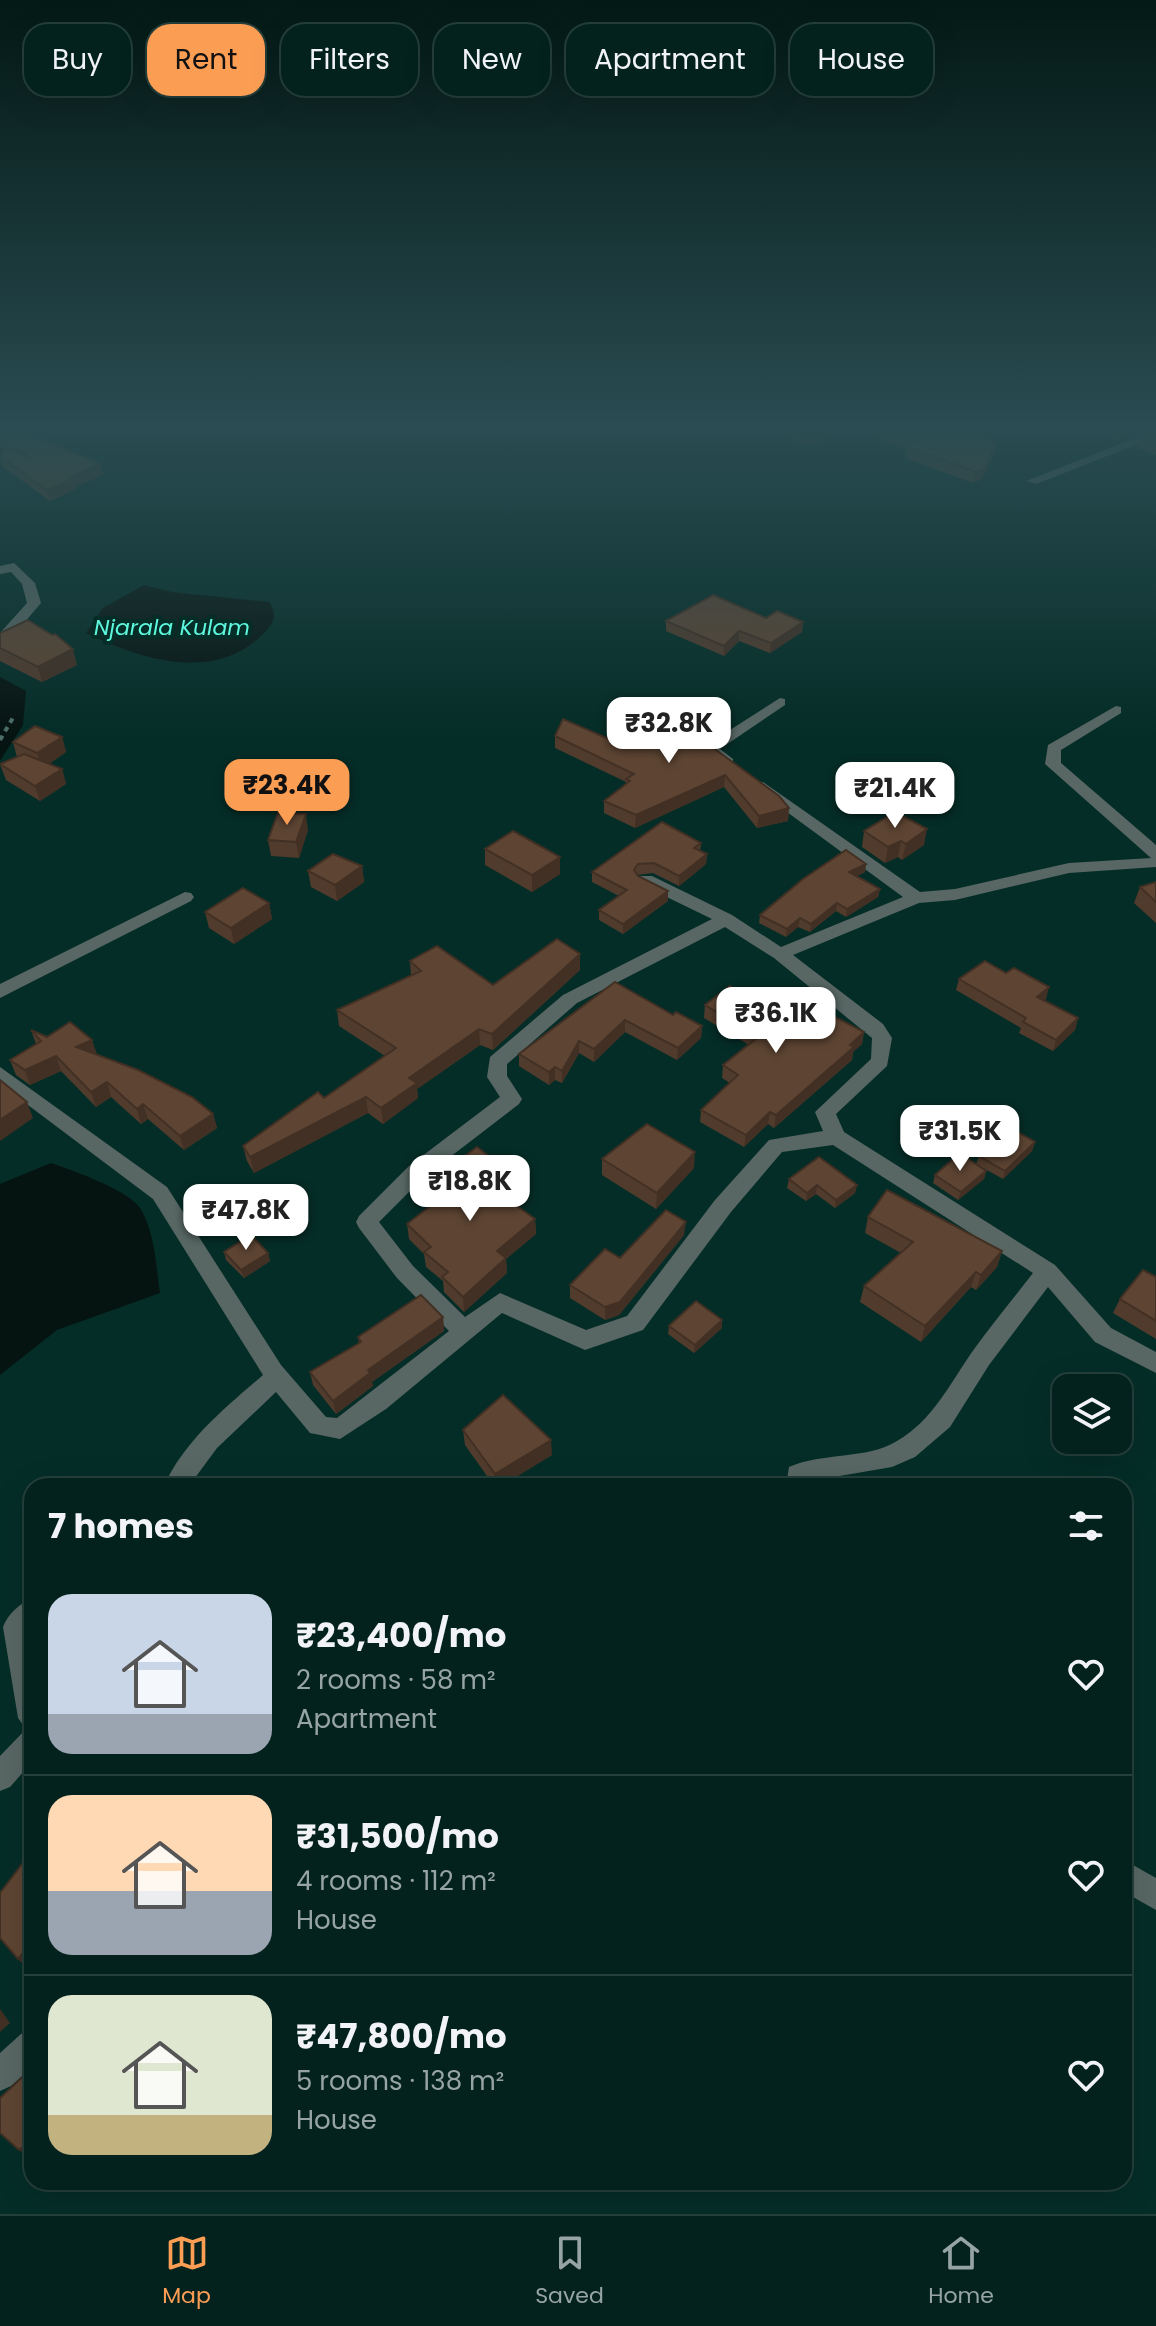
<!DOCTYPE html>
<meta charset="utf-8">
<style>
:root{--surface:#04221d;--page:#0d2a26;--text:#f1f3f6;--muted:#97a4a4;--line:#253f3b;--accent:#fc9d54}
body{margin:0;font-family:Poppins,sans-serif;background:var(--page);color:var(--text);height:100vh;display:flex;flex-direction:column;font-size:30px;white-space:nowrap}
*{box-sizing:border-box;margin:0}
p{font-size:26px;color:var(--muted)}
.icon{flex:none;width:44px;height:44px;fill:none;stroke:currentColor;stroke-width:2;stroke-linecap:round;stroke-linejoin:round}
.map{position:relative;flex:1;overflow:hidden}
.side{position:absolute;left:24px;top:1478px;width:1108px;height:712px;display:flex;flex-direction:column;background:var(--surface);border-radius:24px;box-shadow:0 8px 32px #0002,0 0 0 2px var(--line)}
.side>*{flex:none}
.guide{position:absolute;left:24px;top:24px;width:1108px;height:72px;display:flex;gap:16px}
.tools{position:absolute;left:1052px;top:1374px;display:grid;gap:16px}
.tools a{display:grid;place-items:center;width:80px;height:80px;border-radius:16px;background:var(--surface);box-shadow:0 8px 32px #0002,0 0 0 2px var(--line);font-size:40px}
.price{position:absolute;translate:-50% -68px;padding:0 18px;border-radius:16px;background:#fff;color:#222;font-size:26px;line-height:52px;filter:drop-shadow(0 2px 4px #0008)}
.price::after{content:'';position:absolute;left:50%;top:48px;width:24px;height:18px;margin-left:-12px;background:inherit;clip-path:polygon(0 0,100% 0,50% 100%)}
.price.current{background:var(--accent);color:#111}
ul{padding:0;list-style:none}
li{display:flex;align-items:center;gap:24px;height:200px;padding:0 24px}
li+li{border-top:2px solid var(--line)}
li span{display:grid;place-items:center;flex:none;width:224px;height:160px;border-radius:24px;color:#555}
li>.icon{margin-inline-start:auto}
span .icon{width:96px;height:96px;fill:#fffc;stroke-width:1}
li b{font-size:34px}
h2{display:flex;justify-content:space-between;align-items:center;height:96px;padding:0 24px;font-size:34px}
.pill{padding:0 28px;border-radius:24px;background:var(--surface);box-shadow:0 8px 32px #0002,0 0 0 2px var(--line);font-size:28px;line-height:72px}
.pill.current{background:var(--accent);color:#111}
.tabs{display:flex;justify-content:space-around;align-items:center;height:112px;border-top:2px solid var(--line);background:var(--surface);font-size:22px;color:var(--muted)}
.tabs a{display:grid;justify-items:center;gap:4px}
.tabs .current{color:var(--accent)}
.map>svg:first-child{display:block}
</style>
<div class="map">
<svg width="1156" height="2214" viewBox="0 0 1156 2214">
<rect width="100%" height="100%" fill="#052d27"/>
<g fill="#061411">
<path d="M144 585 172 592 269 602C277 615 275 622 264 633 215 684 140 659 86 633L103 608Z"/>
<polygon points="0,677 26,691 23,725 0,761"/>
<path d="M51 1163C72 1170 128 1190 140 1208 155 1231 156 1267 160 1293L57 1330 0 1375V1184Z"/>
</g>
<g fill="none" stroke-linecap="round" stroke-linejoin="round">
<polyline stroke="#4c6d68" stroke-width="4" stroke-dasharray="5 5" stroke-linecap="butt" points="0,740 14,716"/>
<g fill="#586764" fill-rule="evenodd">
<polygon points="1156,430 1156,437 1036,484 1026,481"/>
<polygon points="14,563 35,583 41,603 5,645 0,646 0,633 27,603 22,584 11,572 0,574 0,566"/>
<polygon points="780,698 785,699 785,705 720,749 733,759 733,765 721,765 705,752 705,746"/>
<path d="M1116 706 1121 707V713L1061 750V763L1156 845V867L1069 873 955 900 919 903 793 955 883 1024 892 1038 887 1066 836 1114 844 1132 1055 1265 1111 1328 1156 1352V1373L1095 1342 1048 1287 989 1365 950 1427 915 1457 892 1467 810 1481V1486H786L789 1467C823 1452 866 1460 897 1441 933 1420 949 1385 972 1352 991 1325 1013 1299 1033 1273L833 1145 782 1152 731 1212 643 1330 585 1350 502 1313 386 1409 340 1439 310 1433 276 1392 217 1448 189 1486H164C185 1440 225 1408 263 1375L153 1199 0 1084V1067L167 1187 281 1365 326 1417 337 1418 449 1331 397 1278 359 1228 356 1222 359 1216 409 1166 500 1097 487 1077 490 1057 563 995 712 919 640 884 637 880 640 876H652L732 915 781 947 903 897 757 790V784L763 782 920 892 955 889 1069 863 1151 858 1045 764 1048 745ZM725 927 774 958 872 1038 871 1059 815 1112 823 1131 769 1140 715 1200 627 1316 586 1330 500 1293 465 1317 413 1266 379 1222 424 1177 519 1104 522 1099 507 1076V1064L577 1003Z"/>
<polygon points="185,892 191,893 194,897 191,901 0,998 0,984"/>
<path d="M32 1598V1762L10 1787 0 1791V1756L26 1729 18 1718 3 1627C8 1614 19 1604 32 1598Z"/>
<polygon points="1124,1860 1156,1878 1156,1910 1124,1892"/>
<polygon points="32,2029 32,2067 11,2086 0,2091 0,2053 21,2034"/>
</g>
</g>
<g fill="#513b2c">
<polygon points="0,425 103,475 76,486 76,489 50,501 2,466 0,455 3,449 0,447"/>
<polygon points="764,425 910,425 900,430 990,440 996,443 994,454 982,479 973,483 905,458 907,449 853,431 804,446"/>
<polygon points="1073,425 1156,425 1119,441"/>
<polygon points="1156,430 1156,455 1137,448 1140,436"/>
<polygon points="666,621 803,622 802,632 770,653 739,641 724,656 666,631"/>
<polygon points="0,633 77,665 42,682 0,661"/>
<polygon points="710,729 709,741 706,743 789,808 788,821 757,828 724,787 635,828 604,813 604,801 626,784 626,782 555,748 555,736 625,746"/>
<polygon points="62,737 66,752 49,764 62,769 66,784 40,801 6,780 0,764 17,757 13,742"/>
<polygon points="308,830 299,858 271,856 268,840"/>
<polygon points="864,831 924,845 902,860 898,857 885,863 862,847"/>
<polygon points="701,843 700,851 707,854 706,864 679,886 653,873 637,875 668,901 623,934 599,920 599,910 619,896 592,882 592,872"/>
<polygon points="485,849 560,874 532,892 485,865"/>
<polygon points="866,864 865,872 857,876 880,889 878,897 846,917 836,911 810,932 798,927 786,937 759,923 760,915"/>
<polygon points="362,866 364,882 337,901 311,887 308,871"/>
<polygon points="1156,882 1156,923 1134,903 1140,887"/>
<polygon points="269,903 272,919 234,944 209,928 205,912"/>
<polygon points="410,961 493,985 580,970 493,1050 480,1045 417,1089 418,1098 383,1124 368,1113 254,1173 247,1161 243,1146 324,1098 385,1056 339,1026 337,1010 411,976"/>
<polygon points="959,979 1046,999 1044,1001 1078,1018 1075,1030 1053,1051 1019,1033 1021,1028 956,990"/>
<polygon points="615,982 673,1015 702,1026 701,1038 677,1060 625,1032 594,1062 579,1053 562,1083 555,1080 549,1085 519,1066 519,1054"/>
<polygon points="705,1005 764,1006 864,1032 862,1044 853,1052 852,1060 774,1128 768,1124 744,1147 700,1122 701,1110 730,1083 722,1078 723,1065 749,1045 704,1018"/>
<polygon points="31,1030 97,1054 213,1114 217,1128 184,1150 148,1119 141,1124 111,1097 96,1107 61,1071 30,1085 16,1075 10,1060 36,1044"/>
<polygon points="1035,1142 1032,1151 1003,1179 978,1165 986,1171 984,1179 958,1200 933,1183 935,1175 976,1164 979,1156"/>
<polygon points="602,1159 694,1168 656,1209 602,1175"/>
<polygon points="439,1175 505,1183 495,1191 535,1219 536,1234 506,1259 507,1273 464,1312 444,1292 443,1281 426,1267 424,1254 409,1239 407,1224 446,1194 440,1190"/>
<polygon points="789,1179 857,1185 855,1193 835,1208 816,1194 806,1201 787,1188"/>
<polygon points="868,1217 1002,1251 997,1267 976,1290 971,1287 921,1342 860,1302 864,1286 901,1253 865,1233"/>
<polygon points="684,1235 619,1315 605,1320 570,1298 570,1285 620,1258"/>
<polygon points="224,1252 268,1253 270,1261 244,1278 226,1260"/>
<polygon points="1156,1277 1156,1339 1113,1313 1120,1299"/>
<polygon points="443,1317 444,1331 372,1382 373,1386 336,1414 313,1385 310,1372 359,1343 358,1337"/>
<polygon points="722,1320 722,1328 694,1353 668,1334 669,1326"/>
<polygon points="463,1430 552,1455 501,1486 494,1486 465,1445"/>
</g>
<g fill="#423024">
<polygon points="836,425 853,425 853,431 804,446 806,434"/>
<polygon points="891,425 910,425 893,433 889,431"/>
<polygon points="999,425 1019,425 977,447 979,435"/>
<polygon points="1136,425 1156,425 1156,428 1119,441 1122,430"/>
<polygon points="996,443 994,454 982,479 973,483 976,472"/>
<polygon points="100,464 103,475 76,486 76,489 50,501 47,490 70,477"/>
<polygon points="803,622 802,632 770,653 771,643"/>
<polygon points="739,631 739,641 724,656 724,646"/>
<polygon points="73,649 77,665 42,682 38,667"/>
<polygon points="710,729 709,741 700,746 701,734"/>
<polygon points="62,737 66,752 42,769 37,753"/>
<polygon points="62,769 66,784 40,801 35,786"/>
<polygon points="725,775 724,787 635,828 636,815"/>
<polygon points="789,808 788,821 757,828 759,816"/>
<polygon points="306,814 308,830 299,858 296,842"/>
<polygon points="927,829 924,845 902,860 906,844"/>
<polygon points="901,841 898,857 885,863 888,847"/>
<polygon points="707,854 706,864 679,886 679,876"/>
<polygon points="560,857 560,874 532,892 532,875"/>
<polygon points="866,864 865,872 848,880 849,872"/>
<polygon points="362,866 364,882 337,901 335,885"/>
<polygon points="880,889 878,897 846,917 847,909"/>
<polygon points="668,891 668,901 623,934 623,924"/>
<polygon points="269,903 272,919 234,944 231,928"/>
<polygon points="837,903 836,911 810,932 811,924"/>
<polygon points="800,918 798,927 786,937 787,929"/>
<polygon points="580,954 580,970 493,1050 492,1034"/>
<polygon points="1049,987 1046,999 1034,1008 1037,997"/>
<polygon points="1078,1018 1075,1030 1053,1051 1056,1040"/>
<polygon points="625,1020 625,1032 594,1062 594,1049"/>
<polygon points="702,1026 701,1038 677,1060 678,1048"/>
<polygon points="479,1029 480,1045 417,1089 418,1098 383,1124 381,1108 409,1078"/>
<polygon points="864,1032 862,1044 853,1052 852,1060 774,1128 776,1115"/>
<polygon points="92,1040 97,1054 80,1062 76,1047"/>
<polygon points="579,1041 579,1053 562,1083 562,1071"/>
<polygon points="56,1056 61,1071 30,1085 25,1070"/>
<polygon points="555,1067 555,1080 549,1085 549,1072"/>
<polygon points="107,1082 111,1097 96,1107 91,1092"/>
<polygon points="366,1097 368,1113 254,1173 250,1157"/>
<polygon points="27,1102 33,1118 0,1141 0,1120"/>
<polygon points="143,1104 148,1119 141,1124 137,1109"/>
<polygon points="770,1112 768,1124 744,1147 746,1135"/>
<polygon points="213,1114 217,1128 184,1150 180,1136"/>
<polygon points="1035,1142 1032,1151 1003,1179 1005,1171"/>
<polygon points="695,1152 694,1168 656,1209 657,1193"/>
<polygon points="504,1168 505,1183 486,1198 485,1183"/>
<polygon points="986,1171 984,1179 958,1200 961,1192"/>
<polygon points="817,1185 816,1194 806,1201 807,1193"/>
<polygon points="857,1185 855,1193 835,1208 836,1200"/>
<polygon points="535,1219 536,1234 506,1259 507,1273 464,1312 463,1297 497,1251"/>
<polygon points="686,1222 684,1235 619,1315 605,1320 605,1307"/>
<polygon points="1002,1251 997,1267 976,1290 981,1275"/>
<polygon points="268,1253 270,1261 244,1278 241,1270"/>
<polygon points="976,1272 971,1287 921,1342 925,1326"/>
<polygon points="443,1317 444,1331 372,1382 373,1386 336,1414 333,1401 368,1370"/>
<polygon points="722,1320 722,1328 694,1353 695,1345"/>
<polygon points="551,1440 552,1455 501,1486 496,1486 495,1474"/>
<polygon points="32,1941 32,1964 28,1969 18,1959"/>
<polygon points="0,2009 10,2023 0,2032"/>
<polygon points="32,2138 32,2156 30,2158 19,2150"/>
</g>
<g fill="#5e4533" stroke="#423024" stroke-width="2">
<polygon points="0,425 9,425 100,464 70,477 74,478 47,490 0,456 5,446 30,458 0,438"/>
<polygon points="787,425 836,425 806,434"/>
<polygon points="871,425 891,425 890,427 904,430 916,425 999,425 979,435 996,443 985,468 976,472 907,447 917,441"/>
<polygon points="1107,425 1136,425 1122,430"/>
<polygon points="1156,430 1156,442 1140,436"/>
<polygon points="713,595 766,618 777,611 803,622 771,643 739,631 724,646 666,621"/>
<polygon points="28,620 52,635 55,634 73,649 38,667 0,648 0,633"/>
<polygon points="688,707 710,729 701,734 701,739 779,796 789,808 759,816 725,775 636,815 604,801 630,781 626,779 634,774 555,736 563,719 625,746"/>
<polygon points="35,726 62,737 37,753 13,742"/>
<polygon points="24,754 62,769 35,786 0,764"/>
<polygon points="895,812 927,829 906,844 901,841 888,847 864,831"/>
<polygon points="278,813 306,814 296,842 268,840"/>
<polygon points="662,822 701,843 694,848 707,854 679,876 654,863 638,864 634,870 638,876 668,891 623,924 599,910 627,890 592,872"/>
<polygon points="513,831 560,857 532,875 485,849"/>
<polygon points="846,850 866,864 849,872 880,889 847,909 837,903 811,924 800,918 787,929 760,915 803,879"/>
<polygon points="333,854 362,866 335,885 308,871"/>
<polygon points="1156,882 1156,902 1140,887"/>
<polygon points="243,888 269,903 231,928 205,912"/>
<polygon points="557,939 580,954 492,1034 479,1029 409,1078 417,1083 381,1108 366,1097 250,1157 243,1146 318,1092 324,1098 396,1048 337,1010 421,971 410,961 437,946 493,985"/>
<polygon points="985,961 1006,973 1014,968 1049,987 1037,997 1078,1018 1056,1040 1023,1022 1026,1018 959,979"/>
<polygon points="615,982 673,1015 676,1012 702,1026 678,1048 625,1020 594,1049 579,1041 562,1071 555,1067 549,1072 519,1054"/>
<polygon points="730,986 764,1006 783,990 864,1032 850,1045 854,1047 776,1115 770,1112 746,1135 701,1110 738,1075 723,1065 758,1037 705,1005"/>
<polygon points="70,1022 92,1040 76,1047 138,1070 192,1097 213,1114 180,1136 143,1104 137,1109 107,1082 91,1092 56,1056 25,1070 10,1060 41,1041 31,1030 47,1037"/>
<polygon points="0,1080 27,1102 0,1120"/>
<polygon points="647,1124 695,1152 657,1193 602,1159"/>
<polygon points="1009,1127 1035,1142 1005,1171 979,1156"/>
<polygon points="477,1147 504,1168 485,1183 535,1219 497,1251 506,1258 463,1297 442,1277 448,1272 424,1252 431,1247 407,1224 455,1187 439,1175"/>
<polygon points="960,1153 986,1171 961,1192 935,1175"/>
<polygon points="819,1157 857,1185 836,1200 817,1185 807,1193 789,1179"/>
<polygon points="887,1190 1002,1251 981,1275 976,1272 925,1326 864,1286 913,1242 868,1217"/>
<polygon points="666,1210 686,1222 620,1302 605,1307 570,1285 605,1249 620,1258"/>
<polygon points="251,1235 268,1253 241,1270 224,1252"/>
<polygon points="1143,1270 1156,1277 1156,1321 1120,1299"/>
<polygon points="421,1295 443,1317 368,1370 370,1373 333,1401 310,1372 361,1342 358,1337"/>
<polygon points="696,1301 722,1320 695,1345 669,1326"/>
<polygon points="503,1395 551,1440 495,1474 463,1430"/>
<polygon points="32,1851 32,1941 18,1959 0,1938 0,1893"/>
<polygon points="32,2068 32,2138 19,2150 0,2133 0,2098"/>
</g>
<linearGradient id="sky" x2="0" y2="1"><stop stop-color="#031915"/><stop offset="0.58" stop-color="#2a4c52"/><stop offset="1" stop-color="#2a4c52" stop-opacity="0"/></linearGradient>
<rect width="1156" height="735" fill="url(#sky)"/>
<g text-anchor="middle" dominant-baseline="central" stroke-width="8" stroke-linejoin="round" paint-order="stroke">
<g font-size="22" font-style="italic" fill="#5df8de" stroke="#052d27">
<text x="172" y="627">Njarala Kulam</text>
</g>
</g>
</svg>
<div class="tools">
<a><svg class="icon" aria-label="layers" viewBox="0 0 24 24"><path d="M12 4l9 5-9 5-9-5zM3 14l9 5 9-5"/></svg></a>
</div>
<b class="price" style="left:669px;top:765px">₹32.8K</b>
<b class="price current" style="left:287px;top:827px">₹23.4K</b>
<b class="price" style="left:895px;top:830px">₹21.4K</b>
<b class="price" style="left:776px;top:1055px">₹36.1K</b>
<b class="price" style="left:960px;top:1173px">₹31.5K</b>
<b class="price" style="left:470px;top:1223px">₹18.8K</b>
<b class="price" style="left:246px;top:1252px">₹47.8K</b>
<div class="guide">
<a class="pill">Buy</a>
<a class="pill current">Rent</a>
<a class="pill">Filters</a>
<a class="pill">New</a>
<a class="pill">Apartment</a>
<a class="pill">House</a>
</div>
<section class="side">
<h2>7 homes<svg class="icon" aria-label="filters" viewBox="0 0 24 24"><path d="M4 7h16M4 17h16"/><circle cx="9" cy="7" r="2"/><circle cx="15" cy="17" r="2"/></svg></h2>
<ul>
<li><span style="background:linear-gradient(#c9d6e8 75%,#9aa5b1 0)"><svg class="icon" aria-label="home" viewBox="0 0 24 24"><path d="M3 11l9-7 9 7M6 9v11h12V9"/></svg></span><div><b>₹23,400/mo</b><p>2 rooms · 58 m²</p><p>Apartment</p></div><svg class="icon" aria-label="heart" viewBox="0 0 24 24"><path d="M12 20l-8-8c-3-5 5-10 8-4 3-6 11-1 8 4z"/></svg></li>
<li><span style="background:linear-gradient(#ffd9b3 60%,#9aa5b1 0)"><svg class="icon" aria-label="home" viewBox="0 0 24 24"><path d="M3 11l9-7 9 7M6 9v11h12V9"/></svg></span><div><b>₹31,500/mo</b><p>4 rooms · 112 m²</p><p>House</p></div><svg class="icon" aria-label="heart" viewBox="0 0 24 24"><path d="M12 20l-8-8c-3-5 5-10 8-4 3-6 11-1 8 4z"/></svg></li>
<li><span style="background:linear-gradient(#dfe7d0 75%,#c2b280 0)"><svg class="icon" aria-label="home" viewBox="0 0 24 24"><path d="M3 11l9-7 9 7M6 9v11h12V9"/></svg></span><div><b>₹47,800/mo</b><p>5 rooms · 138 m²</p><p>House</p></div><svg class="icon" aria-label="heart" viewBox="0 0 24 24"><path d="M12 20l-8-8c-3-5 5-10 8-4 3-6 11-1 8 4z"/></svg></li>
</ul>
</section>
</div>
<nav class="tabs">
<a class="current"><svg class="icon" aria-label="map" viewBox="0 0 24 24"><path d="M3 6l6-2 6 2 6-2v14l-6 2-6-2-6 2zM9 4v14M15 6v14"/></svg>Map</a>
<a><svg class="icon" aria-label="saved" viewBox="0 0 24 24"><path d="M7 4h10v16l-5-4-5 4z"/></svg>Saved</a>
<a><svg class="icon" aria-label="home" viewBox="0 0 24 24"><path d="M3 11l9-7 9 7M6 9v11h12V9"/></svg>Home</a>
</nav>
